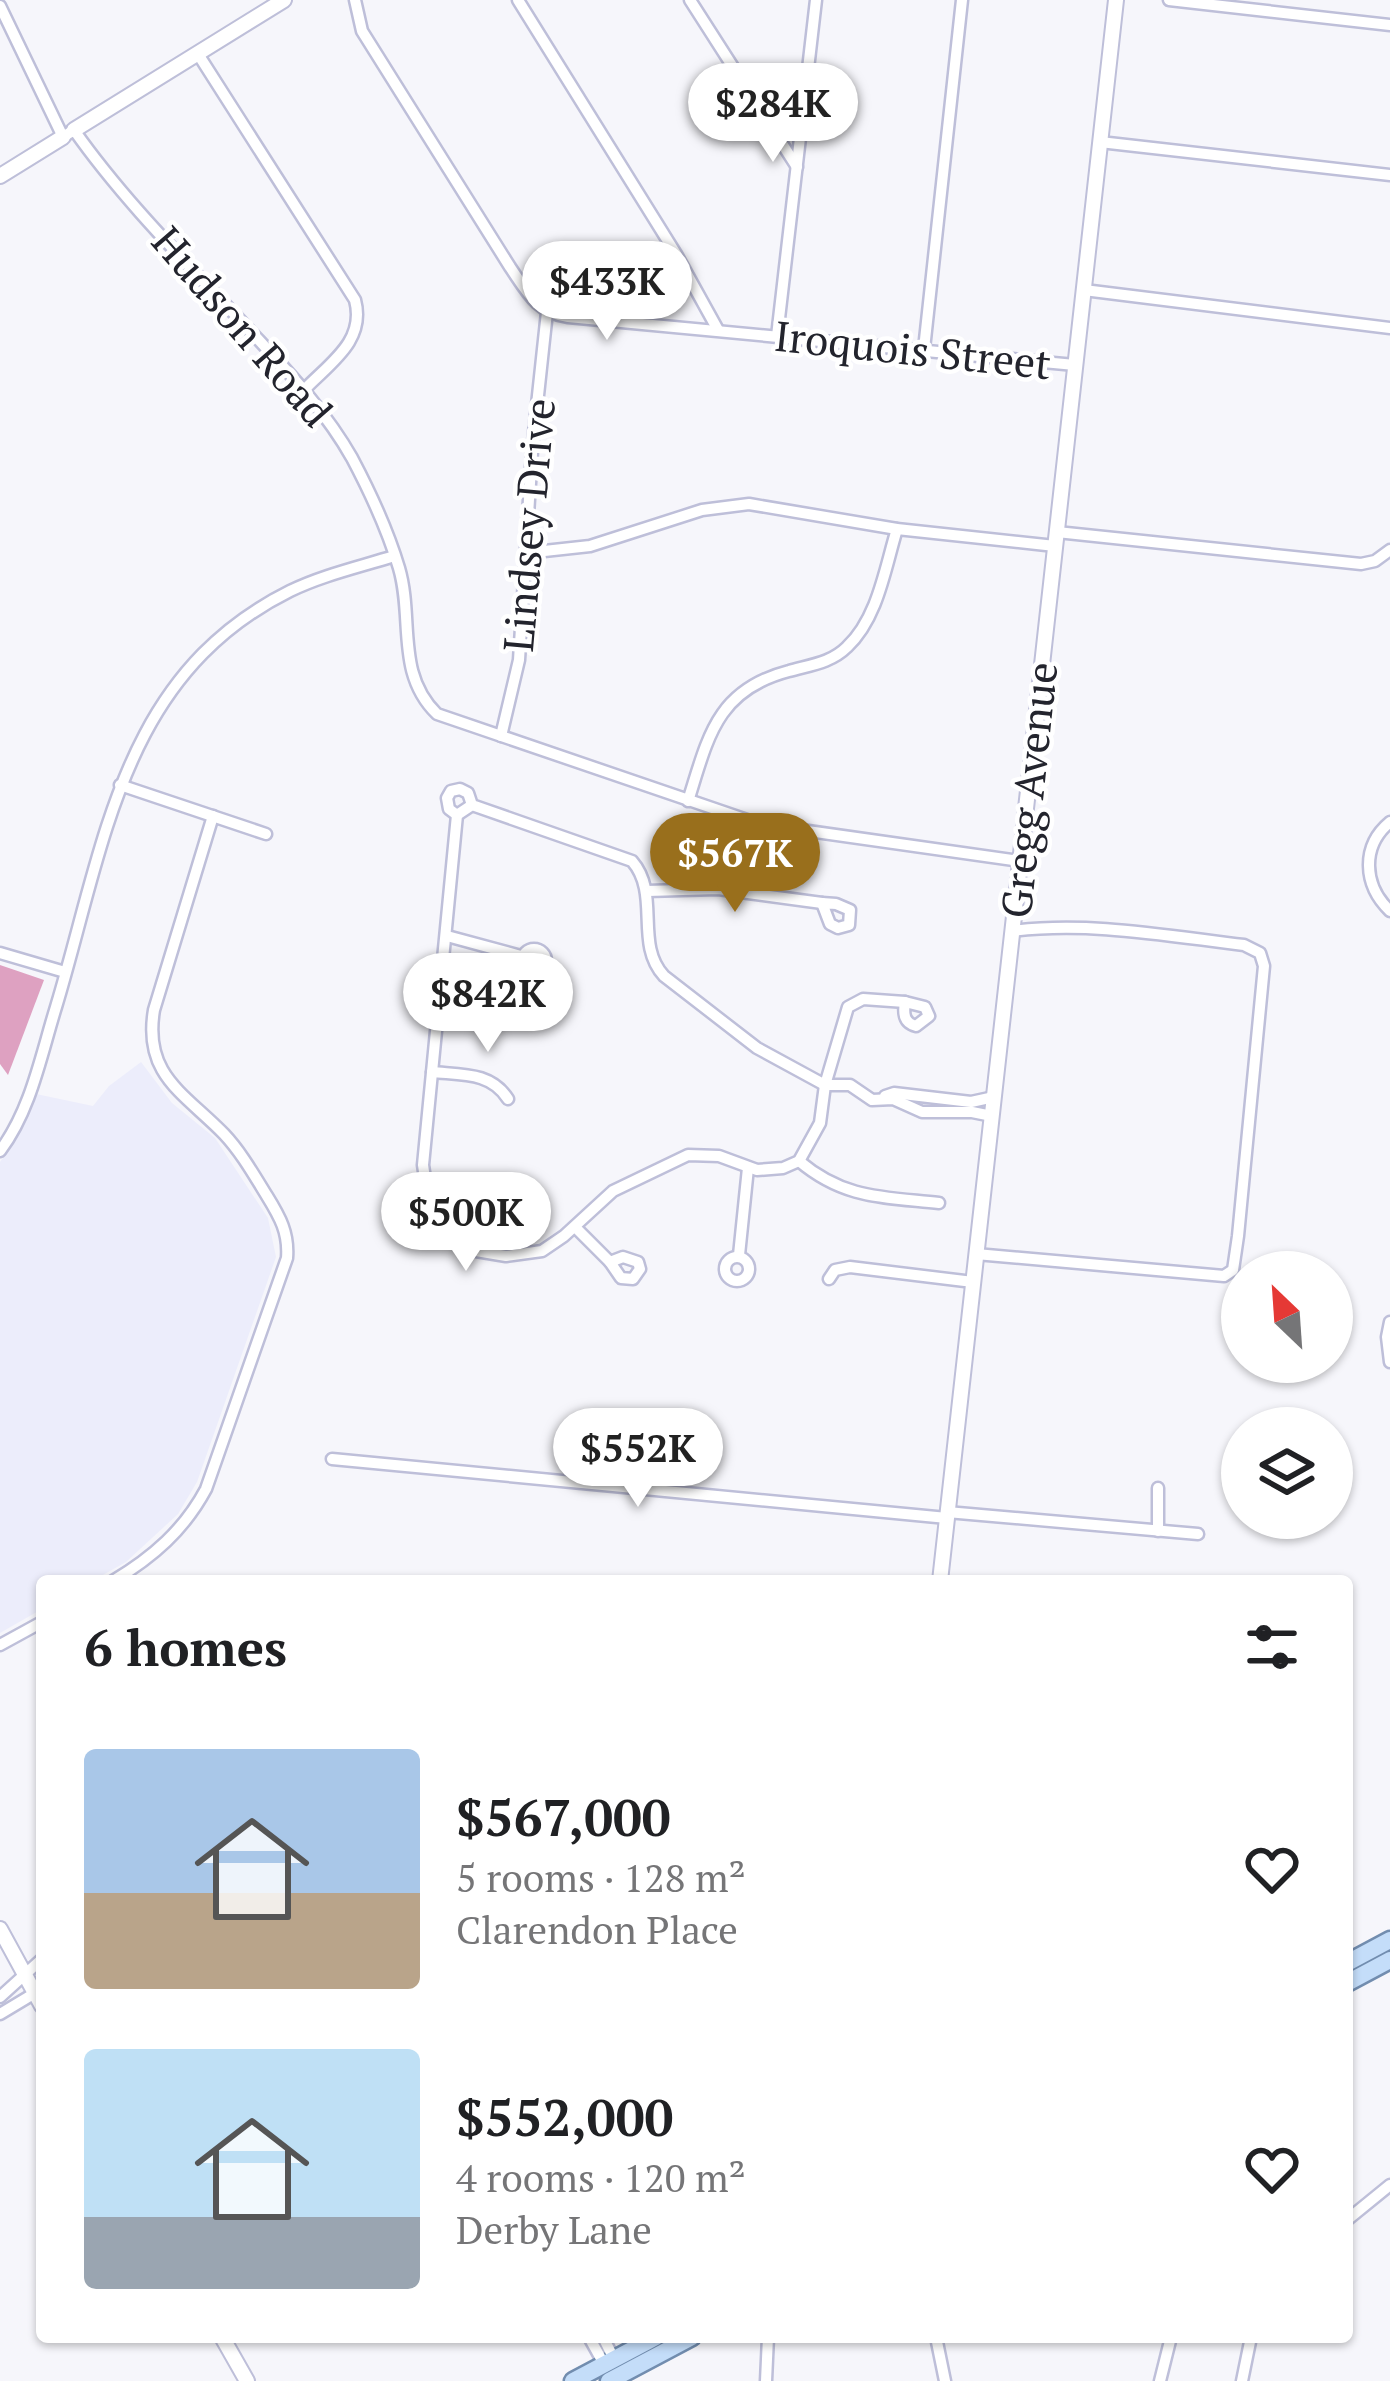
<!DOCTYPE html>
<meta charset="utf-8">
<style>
:root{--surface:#fff;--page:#f6f6f6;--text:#202124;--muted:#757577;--accent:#996f1c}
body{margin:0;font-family:"PT Serif",serif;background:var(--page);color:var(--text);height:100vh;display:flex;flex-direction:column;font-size:45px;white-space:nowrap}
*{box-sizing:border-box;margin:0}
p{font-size:39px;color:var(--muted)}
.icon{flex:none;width:66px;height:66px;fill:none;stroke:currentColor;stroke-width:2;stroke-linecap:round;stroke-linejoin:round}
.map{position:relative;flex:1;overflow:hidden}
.drawer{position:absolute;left:36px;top:1575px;width:1317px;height:768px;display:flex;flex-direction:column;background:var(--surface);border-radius:12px;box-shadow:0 3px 9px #0004}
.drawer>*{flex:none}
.needle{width:78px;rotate:335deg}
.buttons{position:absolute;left:1221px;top:1251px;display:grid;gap:24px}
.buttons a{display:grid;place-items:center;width:132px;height:132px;border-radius:50%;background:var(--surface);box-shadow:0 3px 9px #0004;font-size:60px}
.price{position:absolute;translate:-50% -102px;padding:0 27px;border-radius:42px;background:#fff;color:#222;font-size:39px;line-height:78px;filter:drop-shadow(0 3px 6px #0008)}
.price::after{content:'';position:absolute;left:50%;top:72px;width:36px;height:27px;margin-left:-18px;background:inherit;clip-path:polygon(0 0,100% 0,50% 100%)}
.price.on{background:var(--accent);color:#fff}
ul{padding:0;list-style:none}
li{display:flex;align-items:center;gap:36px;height:300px;padding:0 48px}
li span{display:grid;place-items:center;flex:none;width:336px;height:240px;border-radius:12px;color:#555}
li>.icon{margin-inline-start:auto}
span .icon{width:144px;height:144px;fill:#fffc;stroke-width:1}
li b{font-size:51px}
h2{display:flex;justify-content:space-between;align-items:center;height:144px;padding:0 48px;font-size:51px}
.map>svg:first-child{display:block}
</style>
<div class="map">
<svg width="1390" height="2381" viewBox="0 0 1390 2381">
<rect width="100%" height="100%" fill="#f6f6fb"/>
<polygon fill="#ecedfb" points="141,1062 172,1103 215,1138 268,1218 276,1257 197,1482 178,1514 126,1562 92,1581 42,1581 42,1609 0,1633 0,1162 21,1131 36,1094 93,1106 109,1086"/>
<polygon fill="#dea1c1" points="0,965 44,980 8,1075 0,1064"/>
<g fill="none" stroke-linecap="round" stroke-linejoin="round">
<defs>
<g id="minor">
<path d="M355 0 362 31 510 267C527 292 537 313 568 317L1075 365"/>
<polyline points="518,0 676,254 718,330"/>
<polyline points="690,0 797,167"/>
<polyline points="1169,0 1390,25"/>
<path d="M0 6 63 137 74 130C126 204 194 270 255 336 291 375 326 412 352 458 370 492 388 531 399 568 414 619 395 673 437 714L759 824 1020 861"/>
<path d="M198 54 355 300C366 341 330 363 305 389"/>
<polyline points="1100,142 1390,175"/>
<polyline points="1084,290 1390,328"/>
<polyline points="777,336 816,0"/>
<polyline points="924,349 962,0"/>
<polyline points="1057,532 1361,564 1375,561 1390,550"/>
<polyline points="526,553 590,546 702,510 749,504 897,529 1055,546"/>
<polyline points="501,736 519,660 532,451 547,312"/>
<polyline points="120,785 266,834"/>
<path d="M688 801C708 738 716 690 789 671 810 665 831 663 847 647 878 618 885 568 897 529"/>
<path d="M472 805 457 815 449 809 447 798 451 791 460 789 468 793 472 805 632 861C661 894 634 944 664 976L757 1048 825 1085H850L872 1100 893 1099 922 1112H972L992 1116"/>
<path d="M457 815 423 1165C426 1195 443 1229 464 1249L506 1256 542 1251 564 1236 613 1191 688 1155 719 1156 757 1170 783 1168 799 1161 820 1123 825 1085 848 1007 863 999 905 1002"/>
<path d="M1390 822C1361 846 1363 885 1390 911"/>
<polyline points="647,891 718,889 822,903"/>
<polygon points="822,903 836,904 850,910 849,925 838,928 830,924"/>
<polyline points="447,936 521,956"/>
<circle cx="534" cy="961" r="12"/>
<polyline points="0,953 65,972"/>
<path d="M905 1002 925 1007 929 1016 916 1026C904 1023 903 1014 905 1002Z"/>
<path d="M432 1072C462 1075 491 1072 508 1099"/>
<polyline points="885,1096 894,1093 971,1102 994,1097"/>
<path d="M0 1151C31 1110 41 1055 56 1007 105 845 121 675 290 591 323 575 359 567 394 556"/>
<path d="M799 1161C844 1199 883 1197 939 1203"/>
<polyline points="575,1227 610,1262"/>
<path d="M976 1254 1224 1276 1233 1270 1238 1236 1264 966 1260 953 1244 945C1168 936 1088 921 1012 931"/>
<polyline points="739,1255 748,1168"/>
<circle cx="737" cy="1269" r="12"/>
<polygon points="623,1257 638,1262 640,1269 633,1279 621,1278 610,1262"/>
<polyline points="829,1279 835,1270 850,1267 973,1282"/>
<polyline points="1390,1322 1387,1337 1390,1362"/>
<polyline points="332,1459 947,1518"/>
<polyline points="1158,1488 1158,1531"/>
<polyline points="947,1512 1198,1534"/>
<path d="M113 1581C153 1557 184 1530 206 1489L287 1258C289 1233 280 1217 267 1196 254 1175 241 1152 224 1134 184 1093 143 1075 154 1010L213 816"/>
<polyline points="0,1645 42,1622"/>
<polyline points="0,1997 42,1959"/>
<polyline points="0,2014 35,1993"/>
<polyline points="1347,2220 1390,2185"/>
<polyline points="589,2337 604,2364"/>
<polyline points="603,2337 614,2359"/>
<polyline points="936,2337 945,2381"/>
<polyline points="766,2381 768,2337"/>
<polyline points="1160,2381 1171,2337"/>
<polyline points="1242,2381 1251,2337"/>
</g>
<g id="tertiary">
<polyline points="74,130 284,0"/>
<polyline points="0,176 63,137"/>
<polyline points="940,1581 1116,0"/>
<polyline points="0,1929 42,2006"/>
<polyline points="222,2337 247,2381"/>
</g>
<g id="primary">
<polyline points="1347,1963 1390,1940"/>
<polyline points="1347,1983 1390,1960"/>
<polyline points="573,2381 656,2337"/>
<polyline points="609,2381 692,2337"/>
</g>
</defs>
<use href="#minor" stroke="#bebfd9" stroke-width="15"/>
<use href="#tertiary" stroke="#bebfd9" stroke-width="18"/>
<use href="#primary" stroke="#728daf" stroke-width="21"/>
<use href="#minor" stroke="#fff" stroke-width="10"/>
<use href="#tertiary" stroke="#fff" stroke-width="14"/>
<use href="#primary" stroke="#c4ddf9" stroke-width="16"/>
</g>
<g text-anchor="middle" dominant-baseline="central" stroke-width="9" stroke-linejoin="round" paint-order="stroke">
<g font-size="42" fill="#23242d" stroke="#fff">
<text transform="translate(243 326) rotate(49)">Hudson Road</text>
<text transform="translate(913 349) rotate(6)">Iroquois Street</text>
<text transform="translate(528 525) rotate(-85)">Lindsey Drive</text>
<text transform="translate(1028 790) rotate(-84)">Gregg Avenue</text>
</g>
</g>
</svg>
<div class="buttons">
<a><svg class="needle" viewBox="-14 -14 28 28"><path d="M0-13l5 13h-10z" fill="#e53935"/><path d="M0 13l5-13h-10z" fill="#757577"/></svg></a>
<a><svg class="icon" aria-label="layers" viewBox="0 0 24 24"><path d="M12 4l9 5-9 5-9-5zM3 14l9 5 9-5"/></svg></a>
</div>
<b class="price" style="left:773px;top:165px">$284K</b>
<b class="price" style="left:607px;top:343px">$433K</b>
<b class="price on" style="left:735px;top:915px">$567K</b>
<b class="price" style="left:488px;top:1055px">$842K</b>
<b class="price" style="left:466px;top:1274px">$500K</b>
<b class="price" style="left:638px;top:1510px">$552K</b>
<section class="drawer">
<h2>6 homes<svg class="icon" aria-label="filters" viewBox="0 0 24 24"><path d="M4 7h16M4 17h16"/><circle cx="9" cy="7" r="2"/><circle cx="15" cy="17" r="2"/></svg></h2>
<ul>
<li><span style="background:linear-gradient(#a9c7e8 60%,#b9a48a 0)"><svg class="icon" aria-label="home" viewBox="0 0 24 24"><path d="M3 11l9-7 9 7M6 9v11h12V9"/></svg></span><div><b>$567,000</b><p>5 rooms · 128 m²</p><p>Clarendon Place</p></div><svg class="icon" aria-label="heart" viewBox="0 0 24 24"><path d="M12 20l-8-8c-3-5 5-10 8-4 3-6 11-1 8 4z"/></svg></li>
<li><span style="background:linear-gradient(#bfe0f5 70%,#9aa5b1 0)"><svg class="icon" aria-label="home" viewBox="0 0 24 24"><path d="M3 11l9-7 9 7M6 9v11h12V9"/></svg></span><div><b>$552,000</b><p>4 rooms · 120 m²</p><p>Derby Lane</p></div><svg class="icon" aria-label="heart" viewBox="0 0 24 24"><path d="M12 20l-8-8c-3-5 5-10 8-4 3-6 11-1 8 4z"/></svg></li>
</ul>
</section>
</div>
